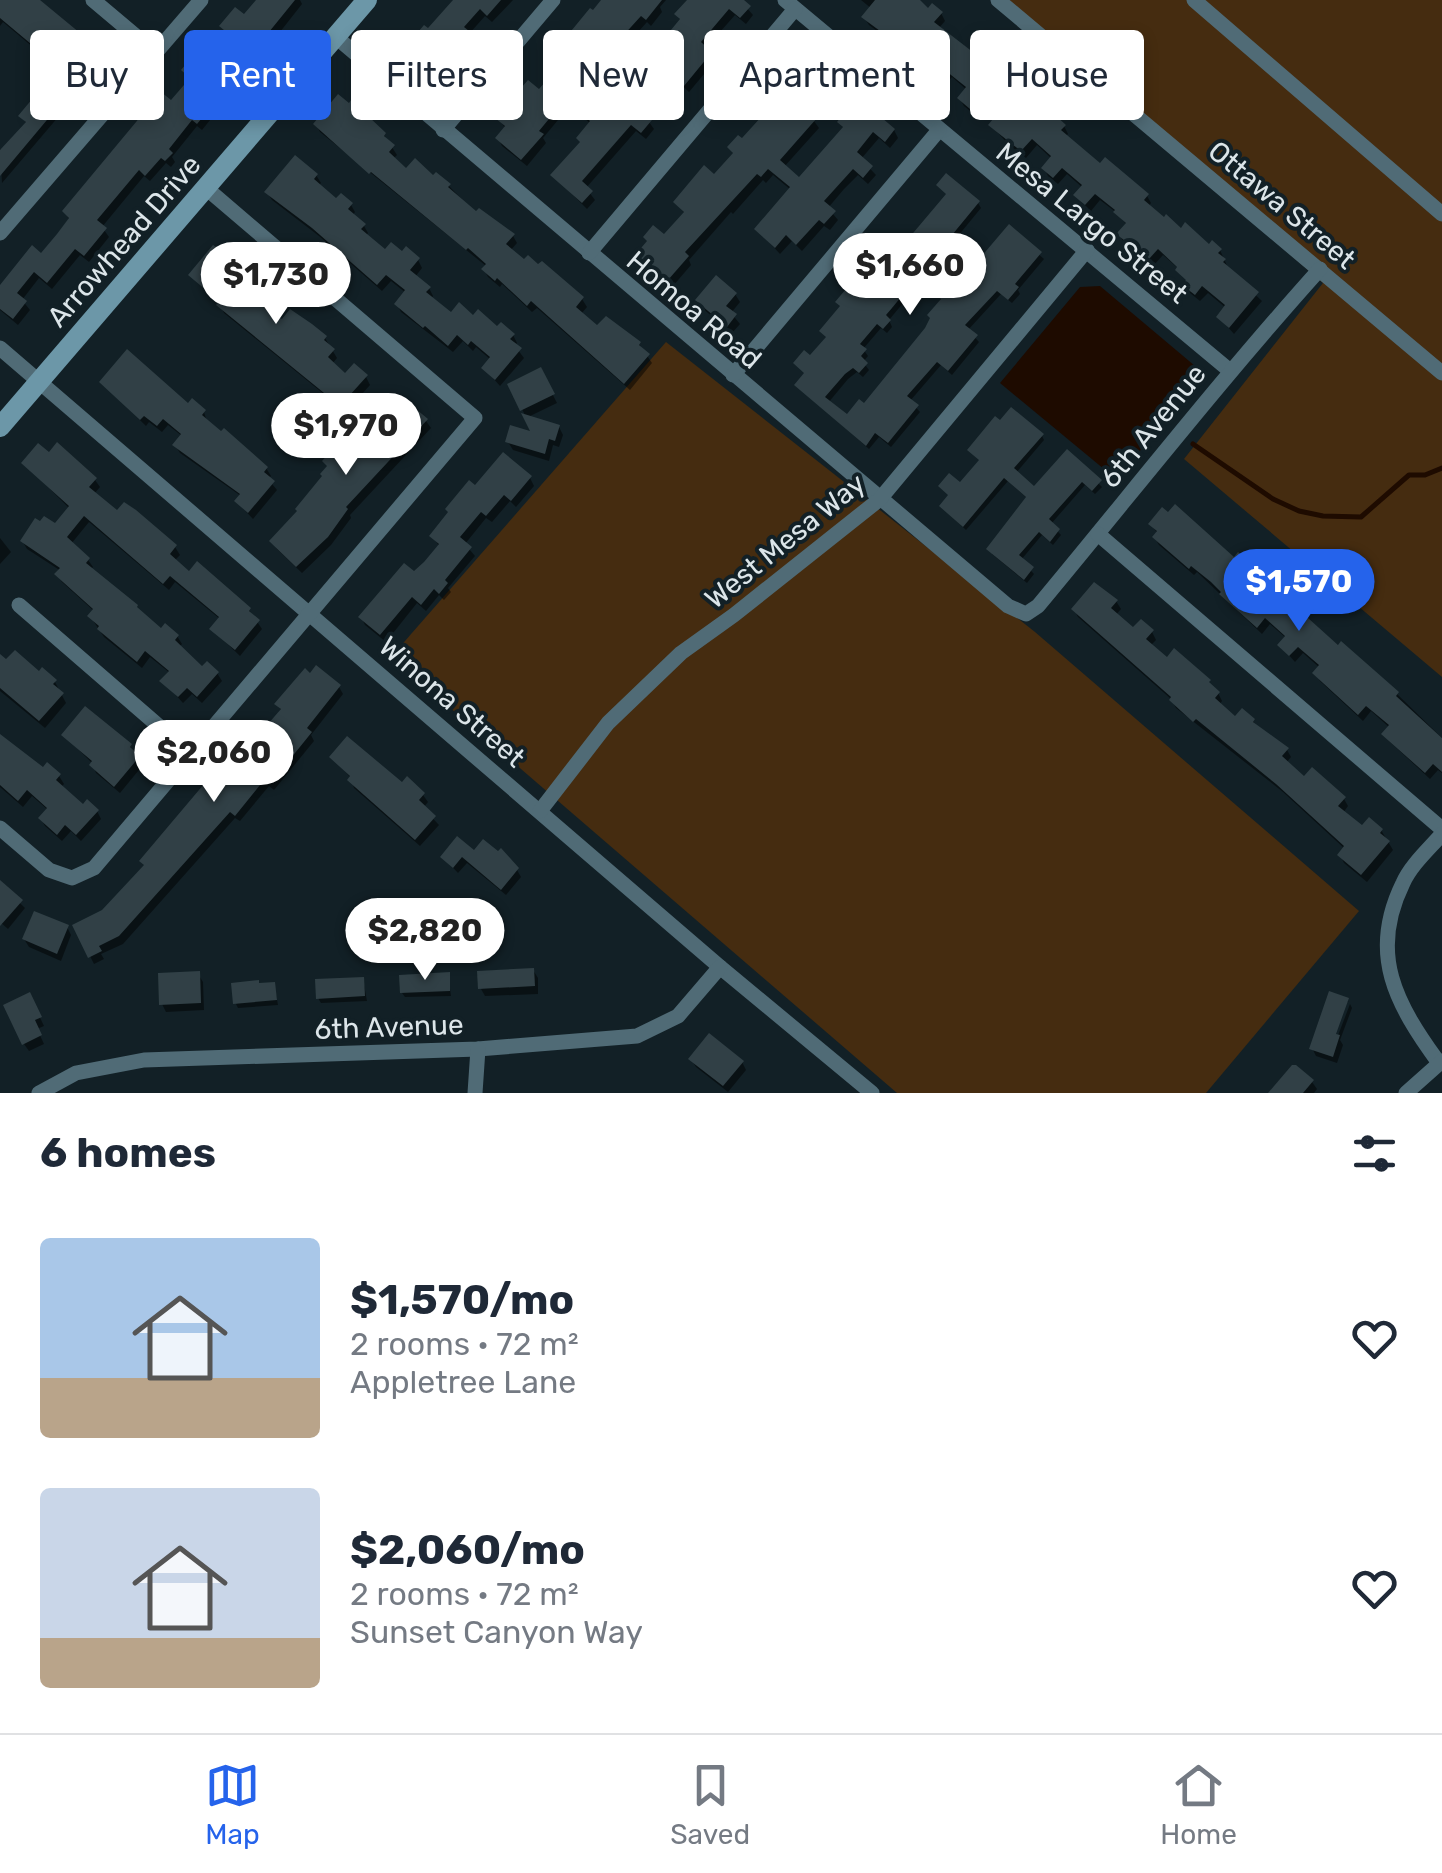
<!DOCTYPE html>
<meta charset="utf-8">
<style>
:root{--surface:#fff;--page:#f2f2f3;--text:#1f2937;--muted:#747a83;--line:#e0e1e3;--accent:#2563eb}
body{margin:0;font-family:Rubik,sans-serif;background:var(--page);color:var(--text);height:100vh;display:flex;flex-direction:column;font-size:38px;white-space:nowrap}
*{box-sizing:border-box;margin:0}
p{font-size:32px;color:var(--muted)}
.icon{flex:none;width:55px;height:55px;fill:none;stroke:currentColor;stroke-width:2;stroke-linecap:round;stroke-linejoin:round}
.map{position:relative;height:1093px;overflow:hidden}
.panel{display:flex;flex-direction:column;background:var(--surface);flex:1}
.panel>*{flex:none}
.banner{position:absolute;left:30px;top:30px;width:1382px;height:90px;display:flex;gap:20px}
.price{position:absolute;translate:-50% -85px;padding:0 22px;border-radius:35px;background:#fff;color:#222;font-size:32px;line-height:65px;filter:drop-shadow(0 2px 5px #0008)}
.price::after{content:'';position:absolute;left:50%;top:60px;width:30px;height:22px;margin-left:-15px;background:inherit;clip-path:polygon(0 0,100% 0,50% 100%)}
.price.current{background:var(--accent);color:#fff}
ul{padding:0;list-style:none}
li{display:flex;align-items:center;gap:30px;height:250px;padding:0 40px}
li span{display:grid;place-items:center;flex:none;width:280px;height:200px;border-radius:10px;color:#555}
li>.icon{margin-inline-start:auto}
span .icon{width:120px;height:120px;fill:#fffc;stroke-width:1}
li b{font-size:42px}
h2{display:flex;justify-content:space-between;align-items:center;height:120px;padding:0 40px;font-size:42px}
.tag{padding:0 35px;border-radius:10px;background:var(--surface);box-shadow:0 5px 15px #0003;font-size:35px;line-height:90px}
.tag.current{background:var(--accent);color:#fff}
.tabs{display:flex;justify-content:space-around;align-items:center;height:140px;border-top:2px solid var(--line);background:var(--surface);font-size:28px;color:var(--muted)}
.tabs a{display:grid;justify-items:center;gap:5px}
.tabs .current{color:var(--accent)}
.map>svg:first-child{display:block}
</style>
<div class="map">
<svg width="1442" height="1093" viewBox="0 0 1442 1093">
<rect width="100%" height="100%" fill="#122026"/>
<g fill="#452c10">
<polygon points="997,0 1442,0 1442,677 1184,459 1323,283"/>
<polygon points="666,342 1035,632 1359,911 1206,1093 897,1093 391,657"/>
</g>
<polygon fill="#1e0b00" points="1100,286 1195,366 1196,385 1116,479 1000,383 1080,287"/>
<g fill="#0007">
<polygon points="0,0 39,0 101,54 105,62 99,69 106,79 91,96 3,22 0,26"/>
<polygon points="259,0 300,0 302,4 258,60 227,34 222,26 244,18"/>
<polygon points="456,0 513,0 492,22 485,16 469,34 476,44 442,86 410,59 405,52"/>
<polygon points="605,0 666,0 660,7 662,12 651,26 647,22 596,79 599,85 583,102 602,118 681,21 677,15 704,0 740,0 753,15 746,24 735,15 705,49 715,61 689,92 678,82 664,96 646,118 654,129 646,139 636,131 586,188 595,200 587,209 553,175 582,143 591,124 575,110 568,119 563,114 543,138 546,143 527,166 502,146 498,138 506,129 498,118 540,92 570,59 561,47"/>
<polygon points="861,0 916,0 929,11 941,13 945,21 938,29 998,75 1036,113 1064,126 1068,134 1065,137 1100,167 1147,196 1151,203 1148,207 1181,231 1220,250 1229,270 1262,301 1234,334 1219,317 1226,308 1208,293 1200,301 1190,293 1185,285 1188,282 1179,269 1163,255 1154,265 1124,242 1119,235 1127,225 1117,213 1100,200 1091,211 1076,196 1083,188 1067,174 1058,184 1048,176 1044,168 1052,159 1037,145 1026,158 1008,144 991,125 999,116 985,104 975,115 964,106 960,99 967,90 952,77 942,88 927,71 936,61 930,56 910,38 900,48 869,25 864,17 872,9"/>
<polygon points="212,58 216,66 212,71 229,89 217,104 219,109 202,130 197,126 172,157 175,162 171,167 166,163 150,181 144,176 102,227 109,237 89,262 80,255 52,289 39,278 22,300 30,310 18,325 0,310 0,289 42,256 69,219 65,212 172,103 191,80 184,70"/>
<polygon points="783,75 832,79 836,87 811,117 819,128 784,167 799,180 844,129 840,123 894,130 898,138 890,148 879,138 861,159 876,175 868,184 858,175 844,189 828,208 838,220 830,230 824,226 802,251 792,241 780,254 757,229 791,190 773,175 766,183 763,180 733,214 731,212 689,260 691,265 673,286 644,262 640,254 664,238 685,214 676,202 715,178 734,155 730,148 742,142 779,112 797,91"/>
<polygon points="55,110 59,116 2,183 0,149 2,151 28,125 21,116"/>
<polygon points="316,124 384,135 397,155 393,159 406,171 449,186 476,214 513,236 517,243 510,251 582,299 587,307 581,314 597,329 639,344 652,363 630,390 537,308 532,312 502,284 500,287 488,277 484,269 486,266 320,132"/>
<polygon points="316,175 321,183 318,186 337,202 351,205 355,212 352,216 364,226 368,233 366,236 385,252 418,260 422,268 415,277 429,288 433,296 431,299 451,316 474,318 513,335 517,343 515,346 524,358 500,386 484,368 491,360 476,347 473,351 463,341 453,352 401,312 397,304 406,293 391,281 382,291 319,236 272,200 267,192"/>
<polygon points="939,185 978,203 981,208 894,314 889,320 892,327 887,333 881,328 863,349 868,356 863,362 869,370 863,377 857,372 848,379 828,403 847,418 864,406 927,329 942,302 938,295 952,295 1009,228 1044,259 1018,290 1020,294 1012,303 1001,294 968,330 979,342 952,375 941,365 910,401 920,412 891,447 879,437 869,449 797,385 806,375 810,359 828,339 822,331 871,275 868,268 887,267 948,196"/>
<polygon points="239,265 244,273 241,276 259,294 253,301 282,323 325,338 337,358 332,364 346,376 366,377 370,385 346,412 224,313 220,304 191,276"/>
<polygon points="735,294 740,302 731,313 740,324 732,333 702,308 698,300"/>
<polygon points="540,370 557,403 528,417 559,427 563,435 559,447 553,445 549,461 513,450 508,442 535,435 510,385"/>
<polygon points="102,383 204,412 207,422 266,468 271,476 268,479 277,490 253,519 237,502 241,496 180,453 175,445 182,436 168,425 162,432 149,422 146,426"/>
<polygon points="426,421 431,428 350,515 351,518 331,545 302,573 277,549 272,541 375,429"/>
<polygon points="1042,436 1044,440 1016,473 1035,489 1067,453 1102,487 1095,494 1085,485 1051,524 1061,535 1053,545 1042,535 1021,560 1034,574 1027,583 992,554 1028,499 1008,481 966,530 942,507 961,486"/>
<polygon points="24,463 95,480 100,487 94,494 117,514 175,547 180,555 174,561 189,574 249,610 262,629 240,656 212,629 220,619 175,582 169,590 89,522 71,544 88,560 93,567 90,570 162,631 177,636 182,644 179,647 203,669 217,673 222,681 202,703 192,694 183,703 163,681 170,673 150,657 142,668 104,637 90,616 94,611 62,582 57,575 61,571 27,549 23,542 56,526 70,509"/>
<polygon points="530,478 534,486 516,507 510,501 492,522 486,518 465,544 475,556 448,588 451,592 444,600 439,595 426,611 417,603 386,642 365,625 361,617 414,575 440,547 432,536 476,488"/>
<polygon points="1151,524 1234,560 1278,592 1282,587 1296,604 1292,607 1397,694 1442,738 1442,773 1438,770 1430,779 1389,741 1384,734 1390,728 1371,711 1363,721 1320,681 1315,673 1320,668 1303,653 1295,662 1280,645 1286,638 1270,624 1262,634 1197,572 1194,575 1159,545 1155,538 1158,534"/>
<polygon points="0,538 11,552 0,564"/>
<polygon points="1116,601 1121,609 1115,616 1133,631 1152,632 1156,640 1150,646 1218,693 1222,701 1219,705 1235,720 1253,721 1258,728 1287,750 1291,757 1286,763 1304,779 1344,799 1348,806 1343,813 1362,829 1381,830 1393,850 1367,882 1344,863 1340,855 1345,849 1283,792 1176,708 1171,699 1078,617 1074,609"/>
<polygon points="0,657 55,682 66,703 45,728 0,691"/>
<polygon points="339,687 343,694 311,735 314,741 274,790 269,786 240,821 235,818 123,944 101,954 104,959 94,964 75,926 104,912 145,867 218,777 282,712 278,704"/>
<polygon points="64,735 130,746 143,765 120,793 96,773 93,764"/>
<polygon points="0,738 29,762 59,776 64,784 60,788 83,808 97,811 101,819 81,841 71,831 62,841 45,826 41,819 48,810 32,796 23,807 0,787"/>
<polygon points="332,757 423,795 428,802 423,808 439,825 420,846 354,788 351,778"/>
<polygon points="475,853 517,870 521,877 506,895 467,863 458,873 443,857"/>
<polygon points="0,884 25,908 8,929 0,922"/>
<polygon points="67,927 71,935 61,961 29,947 24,939"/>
<polygon points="533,970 538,978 538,994 485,996 481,989"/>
<polygon points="198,974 203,982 204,1010 166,1012 162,1004"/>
<polygon points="448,975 451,996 405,997 402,993"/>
<polygon points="363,979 367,1001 321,1003 318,998"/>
<polygon points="274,984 278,1005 238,1008 236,1004"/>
<polygon points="1331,994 1349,1002 1345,1002 1330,1045 1334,1046 1350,1004 1352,1008 1340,1040 1343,1045 1337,1063 1316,1056 1312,1048"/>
<polygon points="33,1003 44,1026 37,1029 44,1044 29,1051 24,1044"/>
<polygon points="691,1059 742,1062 746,1070 728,1092 696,1067"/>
<polygon points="1294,1066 1312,1082 1317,1089 1314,1093 1271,1093"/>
</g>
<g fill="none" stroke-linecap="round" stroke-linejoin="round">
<polyline stroke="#1e0b00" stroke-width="5" points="1193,444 1273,499 1299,511 1323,516 1361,517 1409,475 1425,475 1442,468"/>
</g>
<g fill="#314046">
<polygon points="0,0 40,0 103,52 94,62 103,69 86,90 0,18"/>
<polygon points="256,0 295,0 252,53 219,26 235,7 244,14"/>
<polygon points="453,0 501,0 487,16 480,9 464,27 474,35 436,80 402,51 424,25 428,28"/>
<polygon points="601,0 662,0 646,20 641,16 601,60 592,71 597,76 578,96 601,115 680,19 674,14 687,0 744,0 751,6 740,18 729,9 701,42 712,52 684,86 673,76 660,89 641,111 652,120 641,133 631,125 582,181 593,191 582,203 550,175 580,142 576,138 590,121 570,105 563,113 558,108 539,131 544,134 521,160 495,138 505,126 495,118 528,80 539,89 568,56 558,47 590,8 593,10"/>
<polygon points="875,0 920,0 928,8 932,3 943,12 934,22 1000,73 997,76 1036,109 1042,103 1066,125 1061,130 1100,163 1105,157 1130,178 1149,194 1144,200 1164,217 1166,214 1181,228 1185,222 1209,244 1212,240 1222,249 1218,253 1226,259 1223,262 1259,292 1229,328 1216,317 1225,305 1202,286 1195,295 1182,285 1186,280 1175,270 1177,267 1158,249 1149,259 1116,234 1126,223 1113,212 1115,210 1095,194 1085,205 1073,195 1082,185 1062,168 1053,178 1041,168 1051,156 1032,139 1021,151 988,125 998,113 980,98 970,109 957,98 966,87 946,71 937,82 924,71 934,60 904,31 895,42 861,17"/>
<polygon points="201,46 214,57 208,65 227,80 213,97 217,100 197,124 192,120 169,149 173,153 165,161 161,158 145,176 139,170 97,220 107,228 84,256 75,249 47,283 34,272 17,293 27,301 13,319 0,309 0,285 32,245 41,253 57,234 69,218 62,211 161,92 171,100 190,78 181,70"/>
<polygon points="812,59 834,77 807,110 817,118 780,160 799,177 843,127 837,122 845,112 850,116 862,101 895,129 885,142 873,132 857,152 873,166 863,178 853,169 824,201 836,211 824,224 819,220 796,245 786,235 775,248 754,229 790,187 768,169 761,177 757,174 685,252 689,256 668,280 636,254 647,241 643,237 653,225 664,234 684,212 673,202 704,165 714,174 733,153 727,147 738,135 742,138 762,116 758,112 768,100 778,108 796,88 780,75 791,63 802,72"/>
<polygon points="38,92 57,108 0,176 0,150 26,122 18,116"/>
<polygon points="338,94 349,103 351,100 386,133 384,136 395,145 389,152 406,168 415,158 433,175 436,172 451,184 448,187 476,211 479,208 515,234 506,244 524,259 528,255 538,264 542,261 584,297 576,307 597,325 606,316 641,342 639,345 650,354 624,384 531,301 527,306 497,278 495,281 481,269 486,264 468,248 466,250 371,172 369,174 313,124"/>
<polygon points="295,155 318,174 314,179 336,198 341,193 353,203 348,209 366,224 361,229 385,249 391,242 402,251 406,246 420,258 410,270 431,287 426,292 451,312 459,302 473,315 478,309 497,326 501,322 515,334 510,339 522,348 495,380 481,368 490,357 471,341 468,345 457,335 448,346 425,326 423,328 394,304 405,290 386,275 377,285 312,228 264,192"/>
<polygon points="946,173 980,201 892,308 886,315 891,320 883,329 877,324 860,344 867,349 861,356 868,363 859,373 853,368 845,374 825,397 847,414 859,399 864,403 925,328 930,318 927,315 941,299 935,295 944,285 952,291 1009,224 1042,252 1015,284 1019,287 1008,300 997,291 965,325 978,335 948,371 937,362 907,396 919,405 888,443 875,433 866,446 794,385 804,373 793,363 804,350 810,355 826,337 819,331 840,306 835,302 846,289 852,293 870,272 865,268 876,255 887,264 946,194 936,185"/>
<polygon points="213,245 241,263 237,269 256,285 248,295 282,319 290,309 312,324 327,336 324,340 335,349 328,357 345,373 354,363 368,375 340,406 216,305 219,301 188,275"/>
<polygon points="716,275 737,293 726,306 737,314 727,327 695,300"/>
<polygon points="127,349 188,403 192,398 206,410 202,415 221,431 224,428 268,467 264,472 275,481 248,513 234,501 240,494 172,445 181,434 163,419 157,426 144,416 140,420 99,382"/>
<polygon points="541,367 555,394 520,411 507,384"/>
<polygon points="399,395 428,419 346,507 348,509 328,537 296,567 269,541 297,511 295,509 322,476 320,474 327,466 322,461 363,416 374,425"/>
<polygon points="1011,407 1044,434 1014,468 1034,486 1067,449 1102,480 1092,491 1082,482 1049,519 1060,529 1050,542 1039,532 1019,555 1034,567 1024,580 986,549 1026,497 1004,478 963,527 939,506 948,495 938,486 949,473 960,482 979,460 967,450 995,416 1000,420"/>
<polygon points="521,413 560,425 555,441 549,439 545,454 505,442 510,425 530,431"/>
<polygon points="57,442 97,478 89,487 117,510 124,502 136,510 177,545 170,554 189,571 197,561 251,608 249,611 260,620 235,650 209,629 219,617 170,576 163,584 84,516 67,537 90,558 86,563 138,605 137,607 161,628 165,623 179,635 175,640 202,666 207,661 219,672 197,697 187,688 178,697 159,681 169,671 145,651 137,662 97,629 99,626 87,616 93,609 54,574 60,568 20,541 35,518 40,521 44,516 55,523 69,506 21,463 38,443 49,452"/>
<polygon points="503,452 532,476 511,501 504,495 486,516 481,512 460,537 472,547 445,580 448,583 439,594 434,589 421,605 412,597 380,635 358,617 404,563 414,571 424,562 439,544 429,536 448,512 445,509 469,480 475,485"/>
<polygon points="1175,504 1234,557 1238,552 1278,588 1281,584 1293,594 1288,600 1338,645 1341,641 1399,692 1396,696 1442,738 1442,772 1433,764 1425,773 1381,734 1389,725 1366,706 1358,715 1312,673 1319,665 1298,647 1289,656 1277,645 1285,636 1265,618 1257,628 1219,594 1221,592 1211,582 1191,566 1189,569 1152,537 1157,531 1148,524 1162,507 1168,512"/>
<polygon points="1094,582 1118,600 1111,608 1133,627 1141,619 1154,630 1146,639 1167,657 1174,648 1211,680 1209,682 1220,692 1215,698 1235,716 1242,708 1255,719 1253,722 1289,748 1282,756 1304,776 1312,767 1346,797 1338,806 1362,825 1369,817 1383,829 1380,833 1390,841 1361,875 1337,855 1344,846 1276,784 1196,719 1193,722 1169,700 1171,697 1071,609"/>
<polygon points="15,650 39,671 42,667 57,680 53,684 64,693 39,721 0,688 0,654 6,659"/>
<polygon points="316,665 341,685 307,728 312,732 291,758 269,784 264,780 235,816 230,812 119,936 99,946 102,951 88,958 72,925 102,910 144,865 139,861 215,771 217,774 246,738 249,740 258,729 261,732 281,709 274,704 305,668 310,673"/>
<polygon points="85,706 132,744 130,747 140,756 114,787 89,765 92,761 61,735"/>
<polygon points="0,734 43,767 47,762 61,774 56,780 83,804 87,799 99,810 76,835 65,825 57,835 38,818 47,808 27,790 18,801 0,785"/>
<polygon points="347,736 402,782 407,776 425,793 419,800 436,816 415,840 347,780 350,776 329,757"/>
<polygon points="457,836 474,850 483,839 498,851 501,848 519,868 501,890 462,857 453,868 440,857"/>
<polygon points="0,880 23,900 0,926"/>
<polygon points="34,911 69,925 57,954 22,939"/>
<polygon points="534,968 535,986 478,989 477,971"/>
<polygon points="200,971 201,1003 159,1005 158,973"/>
<polygon points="450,972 450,991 400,993 399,975"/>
<polygon points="364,977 365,996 316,999 315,979"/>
<polygon points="259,980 259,983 275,982 277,1000 233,1004 231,983"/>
<polygon points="1329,991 1349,998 1336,1034 1340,1035 1333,1057 1309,1049"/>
<polygon points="30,992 42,1017 35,1020 42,1035 22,1045 3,1005"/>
<polygon points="709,1033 744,1061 723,1086 688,1059"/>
<polygon points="1292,1065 1296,1065 1314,1080 1303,1093 1268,1093"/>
</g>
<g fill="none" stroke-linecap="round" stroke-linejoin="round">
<g stroke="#506b76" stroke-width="15">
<polyline points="93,0 156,53"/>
<polyline points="785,0 1229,370"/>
<polyline points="998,0 1442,373"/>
<polyline points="1194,0 1442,214"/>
<path d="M336 37 1008 606 1026 614 1038 606C1132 493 1222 378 1320 269"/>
<polyline points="443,130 553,0"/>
<polyline points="0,233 201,0"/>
<polyline points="589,253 795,9"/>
<polyline points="0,348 720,967 872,1093"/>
<polyline points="733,375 939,130"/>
<polyline points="1098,534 1442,829"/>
<polyline points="19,605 191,754"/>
<polyline points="540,811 608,723 681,653 734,615 880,499 1087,250"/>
<polyline points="0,828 49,870 72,878 94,868 475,418 206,188"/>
<path d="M1439 1063C1396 1004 1368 954 1403 883 1411 865 1429 849 1442 834"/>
<polyline points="39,1093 76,1073 144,1060 478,1049 637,1036 678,1016 720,967"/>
<polyline points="475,1093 478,1049"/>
<polyline points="1406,1093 1442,1061"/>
</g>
<polyline stroke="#6c97a8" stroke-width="20" points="0,427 367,0"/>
</g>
<g text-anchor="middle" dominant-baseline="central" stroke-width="8" stroke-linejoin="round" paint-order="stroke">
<g font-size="28" fill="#dce5e9" stroke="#122026">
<text transform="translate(1282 205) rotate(40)">Ottawa Street</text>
<text transform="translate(1092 223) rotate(39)">Mesa Largo Street</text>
<text transform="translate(124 241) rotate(-49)">Arrowhead Drive</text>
<text transform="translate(694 310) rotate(40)">Homoa Road</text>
<text transform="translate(1153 426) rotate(-51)">6th Avenue</text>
<text transform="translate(785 541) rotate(-39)">West Mesa Way</text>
<text transform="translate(452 702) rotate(41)">Winona Street</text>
<text transform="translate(389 1027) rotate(-2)">6th Avenue</text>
</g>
</g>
</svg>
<b class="price" style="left:910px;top:318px">$1,660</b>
<b class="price" style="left:276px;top:327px">$1,730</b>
<b class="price" style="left:346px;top:478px">$1,970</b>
<b class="price current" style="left:1299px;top:634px">$1,570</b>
<b class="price" style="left:214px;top:805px">$2,060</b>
<b class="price" style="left:425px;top:983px">$2,820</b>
<div class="banner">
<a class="tag">Buy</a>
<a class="tag current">Rent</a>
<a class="tag">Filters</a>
<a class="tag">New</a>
<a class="tag">Apartment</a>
<a class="tag">House</a>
</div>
</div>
<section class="panel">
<h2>6 homes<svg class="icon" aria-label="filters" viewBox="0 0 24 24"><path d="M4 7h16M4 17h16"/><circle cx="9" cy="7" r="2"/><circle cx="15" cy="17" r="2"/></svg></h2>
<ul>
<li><span style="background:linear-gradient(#a9c7e8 70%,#b9a48a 0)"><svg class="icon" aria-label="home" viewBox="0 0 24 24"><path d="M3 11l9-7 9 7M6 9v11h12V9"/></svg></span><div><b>$1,570/mo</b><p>2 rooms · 72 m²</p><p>Appletree Lane</p></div><svg class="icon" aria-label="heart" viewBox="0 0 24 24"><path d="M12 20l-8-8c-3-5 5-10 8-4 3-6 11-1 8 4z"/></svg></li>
<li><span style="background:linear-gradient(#c9d6e8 75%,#b9a48a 0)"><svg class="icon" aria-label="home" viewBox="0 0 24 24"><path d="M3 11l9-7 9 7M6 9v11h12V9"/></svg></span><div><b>$2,060/mo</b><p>2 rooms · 72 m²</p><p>Sunset Canyon Way</p></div><svg class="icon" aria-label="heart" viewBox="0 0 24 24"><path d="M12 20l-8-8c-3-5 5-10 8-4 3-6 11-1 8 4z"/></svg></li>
</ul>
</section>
<nav class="tabs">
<a class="current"><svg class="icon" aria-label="map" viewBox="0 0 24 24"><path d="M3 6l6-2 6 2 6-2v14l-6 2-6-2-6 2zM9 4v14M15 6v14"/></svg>Map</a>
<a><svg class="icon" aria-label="saved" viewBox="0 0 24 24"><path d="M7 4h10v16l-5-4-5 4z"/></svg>Saved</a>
<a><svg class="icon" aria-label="home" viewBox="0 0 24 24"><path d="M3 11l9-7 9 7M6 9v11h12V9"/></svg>Home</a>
</nav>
